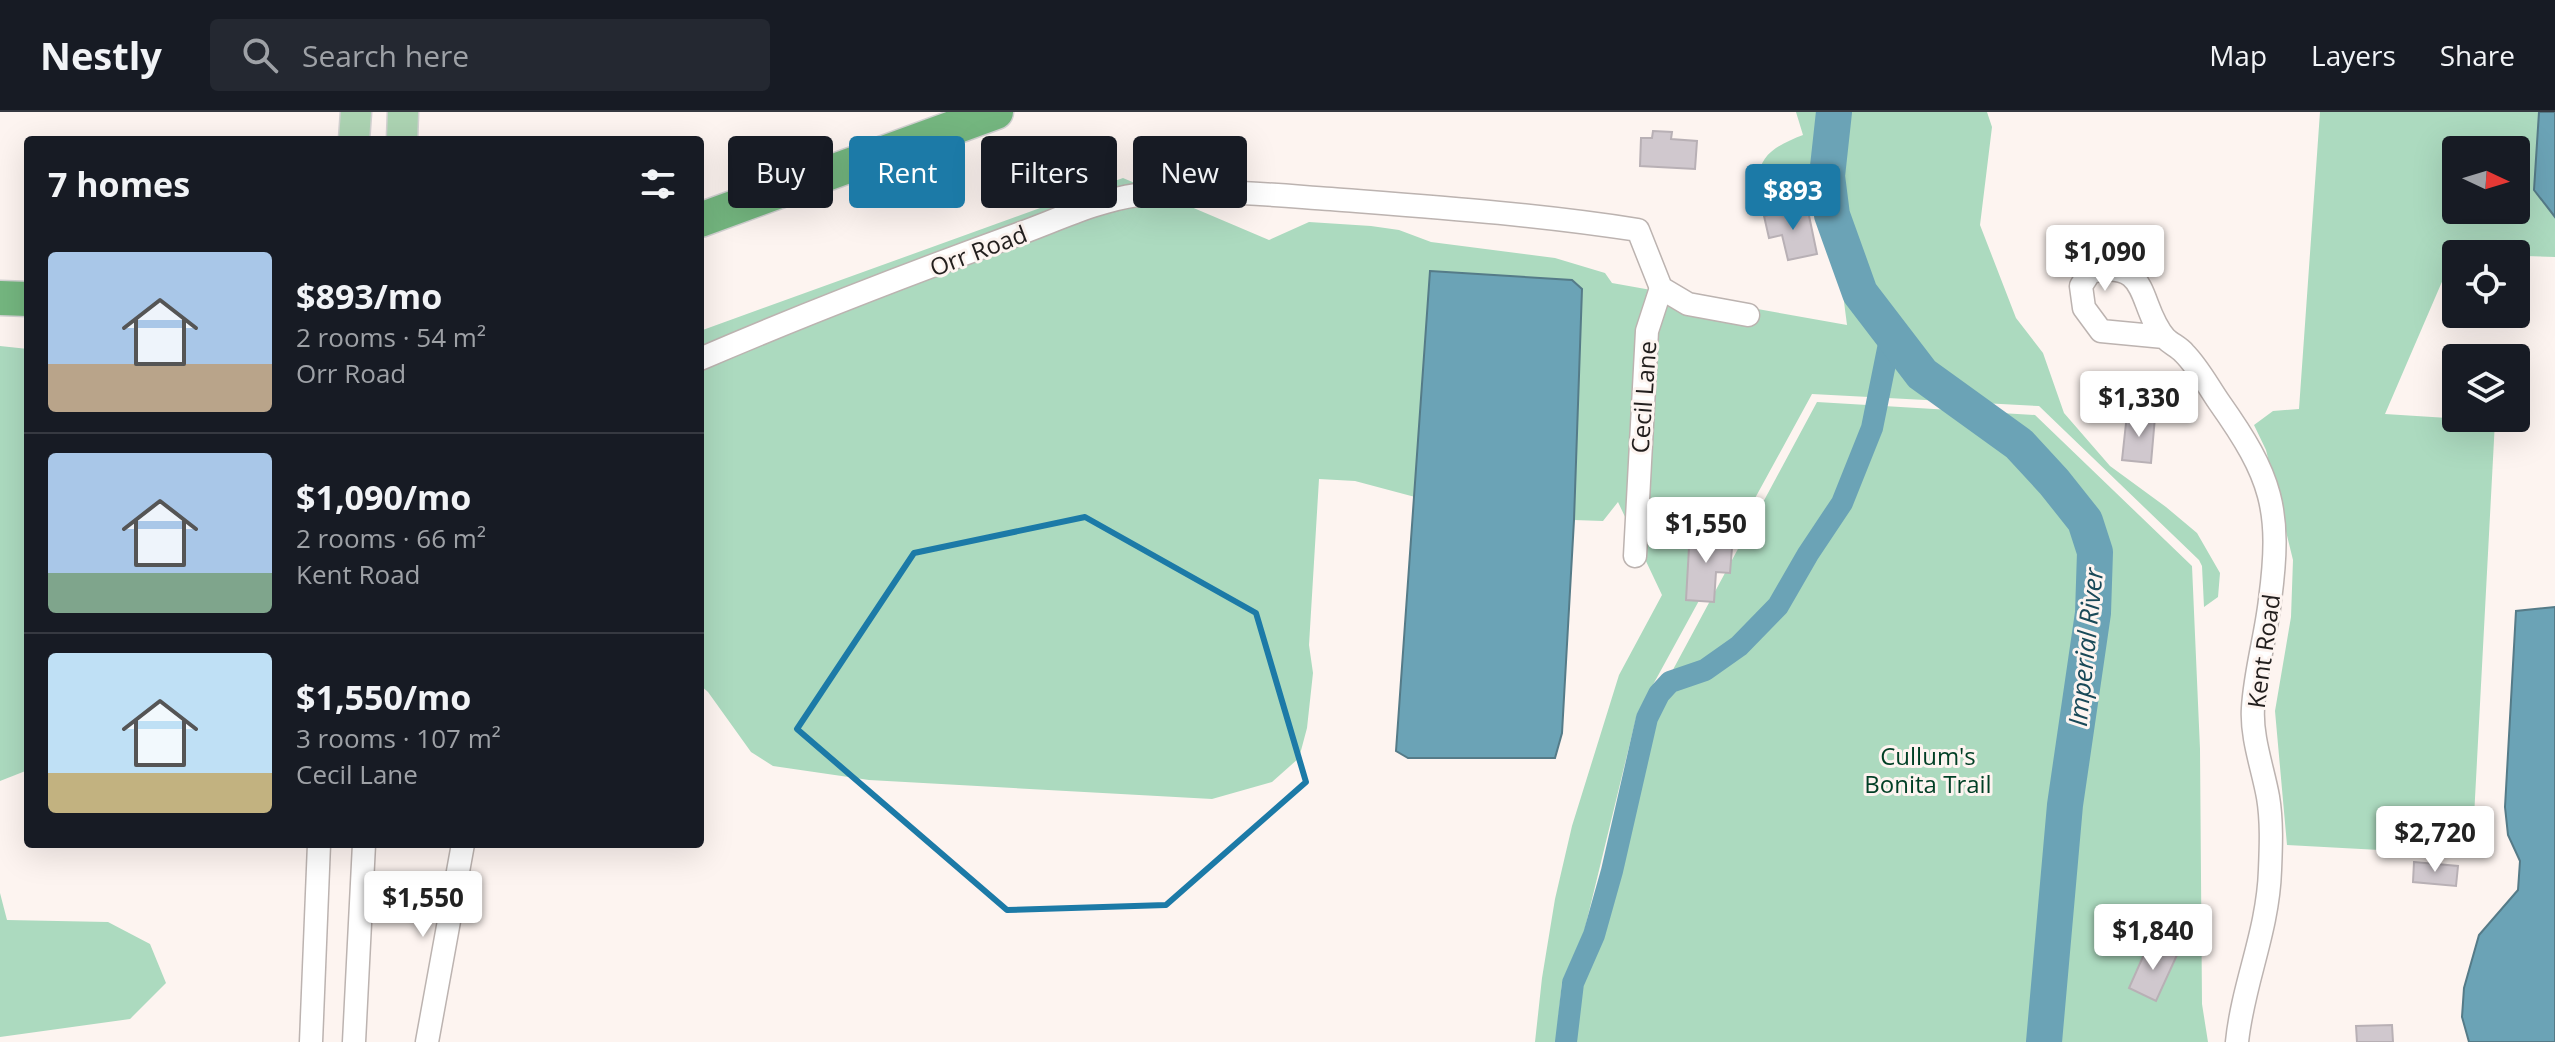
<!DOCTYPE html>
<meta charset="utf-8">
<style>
:root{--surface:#171b24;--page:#242831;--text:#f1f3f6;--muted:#9ea1a6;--line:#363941;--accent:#1c7aa7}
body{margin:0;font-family:"Open Sans",sans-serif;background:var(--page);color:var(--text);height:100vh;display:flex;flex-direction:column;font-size:30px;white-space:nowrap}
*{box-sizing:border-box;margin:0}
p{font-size:26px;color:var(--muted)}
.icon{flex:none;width:44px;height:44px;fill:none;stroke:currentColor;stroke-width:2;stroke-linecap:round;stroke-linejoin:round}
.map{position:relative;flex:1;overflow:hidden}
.side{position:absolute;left:24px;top:24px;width:680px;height:712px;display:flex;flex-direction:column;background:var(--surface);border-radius:8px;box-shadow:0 8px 32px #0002}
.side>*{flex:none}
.banner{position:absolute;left:728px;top:24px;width:760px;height:72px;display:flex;gap:16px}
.needle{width:52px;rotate:94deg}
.fabs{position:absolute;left:2442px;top:24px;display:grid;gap:16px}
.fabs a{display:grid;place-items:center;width:88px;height:88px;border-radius:8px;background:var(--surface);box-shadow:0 8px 32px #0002;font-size:40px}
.price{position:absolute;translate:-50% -68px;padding:0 18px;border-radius:8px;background:#fff;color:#222;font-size:26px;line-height:52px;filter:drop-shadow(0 2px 4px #0008)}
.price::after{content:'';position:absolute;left:50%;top:48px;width:24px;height:18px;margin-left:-12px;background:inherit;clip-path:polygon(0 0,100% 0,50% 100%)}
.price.selected{background:var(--accent);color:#fff}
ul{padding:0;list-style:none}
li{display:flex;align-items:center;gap:24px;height:200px;padding:0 24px}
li+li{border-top:2px solid var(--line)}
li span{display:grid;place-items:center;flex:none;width:224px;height:160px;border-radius:8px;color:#555}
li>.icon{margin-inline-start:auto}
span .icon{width:96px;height:96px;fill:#fffc;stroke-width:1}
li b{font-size:34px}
h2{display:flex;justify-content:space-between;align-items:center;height:96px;padding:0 24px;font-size:34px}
.chip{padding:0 28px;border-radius:8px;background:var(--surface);box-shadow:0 8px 32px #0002;font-size:28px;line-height:72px}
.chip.selected{background:var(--accent);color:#fff}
header{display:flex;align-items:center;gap:48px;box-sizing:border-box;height:112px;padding:0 40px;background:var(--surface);border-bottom:2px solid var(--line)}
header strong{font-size:38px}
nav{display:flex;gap:44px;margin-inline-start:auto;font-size:28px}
.search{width:560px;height:72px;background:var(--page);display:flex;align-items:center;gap:20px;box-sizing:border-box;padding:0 28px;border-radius:8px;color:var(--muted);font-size:30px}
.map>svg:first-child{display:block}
</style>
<header>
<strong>Nestly</strong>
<div class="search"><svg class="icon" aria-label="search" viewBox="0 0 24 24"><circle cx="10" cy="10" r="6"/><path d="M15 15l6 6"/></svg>Search here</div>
<nav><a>Map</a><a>Layers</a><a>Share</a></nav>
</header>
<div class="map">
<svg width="2555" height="930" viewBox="0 0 2555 930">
<rect width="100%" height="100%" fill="#fdf4f0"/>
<g fill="#acdabf" fill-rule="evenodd">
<path d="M1796 0H1987L1992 15 1980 113 2016 206 2043 241 2064 301 2110 354 2166 395 2197 421 2220 461 2218 485 2204 495 2202 454 2199 448 2039 294 1812 282 1637 602 1584 820 1562 870 1556 930H1535L1542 866 1555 787 1572 714 1619 563 1662 483 1618 390 1603 409 1574 408 1582 177 1430 159 1415 385 1355 369 1319 367 1309 533 1313 561 1307 616 1299 646 1272 670 1212 687 869 668 773 654 751 640 708 580 700 573V219L1123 66 1269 128 1309 110 1371 114 1399 118 1431 130 1555 146 1605 161 1612 171 1847 213 1843 182 1831 151 1826 109 1816 90 1799 81H1774L1759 70C1757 42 1780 32 1803 23Z"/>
<path d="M2320 0H2539L2534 78 2555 105V145L2456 142V160L2444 165 2385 302 2495 309 2472 743 2287 733 2275 599 2291 505 2293 448 2266 338 2254 313 2273 299 2299 297ZM2456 38H2516V98H2456Z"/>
<polygon points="0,234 28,237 28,658 0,669"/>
<polygon points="1817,290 2035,303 2192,454 2200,637 2202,892 2208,930 1566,930 1573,871 1594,823 1647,606"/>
<polygon points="0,781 7,808 108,810 150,832 166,871 130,907 0,925"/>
</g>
<g fill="#6ba3b6" stroke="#557b88" stroke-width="2">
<polygon points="2539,0 2555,0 2555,105 2534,78"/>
<polygon points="1430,159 1572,168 1582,177 1574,408 1562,621 1555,646 1408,646 1396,639"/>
<polygon points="2555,495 2555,930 2469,930 2462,905 2464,876 2479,823 2518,778 2520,749 2508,723 2505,695 2516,499"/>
</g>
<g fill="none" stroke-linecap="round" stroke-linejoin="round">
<polyline stroke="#6ba3b6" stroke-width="22" points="1566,930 1573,871 1594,823 1612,759 1647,606 1659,582 1670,570 1705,558 1739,534 1778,494 1808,442 1842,391 1872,316 1891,222"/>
<polyline stroke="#6ba3b6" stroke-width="36" points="1834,0 1827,64 1832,103 1860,181 1922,262 2019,332 2054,370 2085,409 2095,440 2093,501 2065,693 2044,930"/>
</g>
<g fill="#d0c8ce" stroke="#b8b0b5" stroke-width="2">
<polygon points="1653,19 1672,20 1671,27 1697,29 1695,57 1640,54 1641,26 1652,26"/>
<polygon points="1807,94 1817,142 1788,148 1782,123 1769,126 1764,104"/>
<polygon points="2127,302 2155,305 2151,351 2122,348"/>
<polygon points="1690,418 1719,420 1718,435 1732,436 1730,461 1716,460 1714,490 1686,488"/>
<polygon points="2414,750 2458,754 2456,774 2413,770"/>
<polygon points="2149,831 2177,843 2156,889 2129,876"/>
<polygon points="2392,913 2393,930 2357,930 2356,914"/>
</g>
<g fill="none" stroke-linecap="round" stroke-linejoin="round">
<defs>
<g id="minor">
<path d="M2164 225 2101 219 2084 196 2081 174 2090 160C2152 146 2137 194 2165 226 2171 232 2179 235 2184 241 2198 255 2208 274 2219 290 2272 365 2282 397 2270 488 2266 524 2255 560 2253 596 2251 625 2263 657 2268 685 2272 709 2271 734 2270 758 2268 820 2243 871 2237 930"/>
<path d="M700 247C802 203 906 163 1010 125 1051 111 1094 89 1137 83 1194 75 1272 83 1331 87 1434 95 1536 102 1638 118L1661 176 1688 192 1748 203"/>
<polyline points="1635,444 1647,219 1661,176"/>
<polyline points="311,930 319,732"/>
<polyline points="354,930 364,732"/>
<polyline points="427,930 463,732"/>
</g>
<g id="major">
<polyline points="354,28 356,0"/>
<polyline points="402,28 403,0"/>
</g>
<g id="highway">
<polyline points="700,108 996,0"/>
<polyline points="0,186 28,187"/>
</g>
</defs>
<use href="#minor" stroke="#bcb3b0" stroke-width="25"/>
<use href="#major" stroke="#d3d2d2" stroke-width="33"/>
<use href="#highway" stroke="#d3d2d2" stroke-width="37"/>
<use href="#minor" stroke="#fff" stroke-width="22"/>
<use href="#major" stroke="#acd3b2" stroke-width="30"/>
<use href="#highway" stroke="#74b67f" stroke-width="34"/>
</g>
<path fill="none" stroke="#1c7aa7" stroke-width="6" stroke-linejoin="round" d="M1085 405 1256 501 1306 670 1166 793 1007 798 797 617 914 441Z"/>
<g text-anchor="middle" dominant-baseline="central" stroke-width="6" stroke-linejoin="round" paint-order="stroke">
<g font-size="24" fill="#221e1d" stroke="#fdf4f0">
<text transform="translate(978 138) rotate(-21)">Orr Road</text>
<text transform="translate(1643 285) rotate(-86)">Cecil Lane</text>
<text transform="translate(2263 539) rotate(-82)">Kent Road</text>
</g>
<g font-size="24" fill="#003f25" stroke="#fdf4f0">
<text x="1928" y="643">Cullum's<tspan x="1928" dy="28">Bonita Trail</tspan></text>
</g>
<g font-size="26" font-style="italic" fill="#194958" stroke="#fdf4f0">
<text transform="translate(2085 535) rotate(-84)">Imperial River</text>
</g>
</g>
</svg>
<div class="fabs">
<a><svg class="needle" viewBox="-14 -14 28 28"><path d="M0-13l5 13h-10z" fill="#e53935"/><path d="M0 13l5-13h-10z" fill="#9ea1a6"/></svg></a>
<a><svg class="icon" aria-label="locate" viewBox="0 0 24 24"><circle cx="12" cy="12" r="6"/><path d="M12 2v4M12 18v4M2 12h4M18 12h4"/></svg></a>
<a><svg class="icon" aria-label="layers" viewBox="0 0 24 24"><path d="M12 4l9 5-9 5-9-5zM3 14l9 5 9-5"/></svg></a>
</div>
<b class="price selected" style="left:1793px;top:120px">$893</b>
<b class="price" style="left:2105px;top:181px">$1,090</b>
<b class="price" style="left:2139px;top:327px">$1,330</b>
<b class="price" style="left:1706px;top:453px">$1,550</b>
<b class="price" style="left:2435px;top:762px">$2,720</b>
<b class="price" style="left:423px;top:827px">$1,550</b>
<b class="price" style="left:2153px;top:860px">$1,840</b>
<div class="banner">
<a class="chip">Buy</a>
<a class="chip selected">Rent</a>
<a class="chip">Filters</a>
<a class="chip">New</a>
</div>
<section class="side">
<h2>7 homes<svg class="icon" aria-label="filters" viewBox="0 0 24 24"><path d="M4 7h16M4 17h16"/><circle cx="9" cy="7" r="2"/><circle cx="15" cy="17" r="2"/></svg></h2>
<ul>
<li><span style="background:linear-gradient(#a9c7e8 70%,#b9a48a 0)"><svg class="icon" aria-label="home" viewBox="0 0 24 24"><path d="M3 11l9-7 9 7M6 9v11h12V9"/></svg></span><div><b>$893/mo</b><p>2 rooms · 54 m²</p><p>Orr Road</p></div></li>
<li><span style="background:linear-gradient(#a9c7e8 75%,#7fa58c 0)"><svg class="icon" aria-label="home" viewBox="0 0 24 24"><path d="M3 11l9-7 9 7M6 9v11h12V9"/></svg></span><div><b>$1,090/mo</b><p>2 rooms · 66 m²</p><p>Kent Road</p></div></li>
<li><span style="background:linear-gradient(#bfe0f5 75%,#c2b280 0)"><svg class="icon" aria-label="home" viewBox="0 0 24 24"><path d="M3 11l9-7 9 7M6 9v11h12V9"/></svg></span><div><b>$1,550/mo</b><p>3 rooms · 107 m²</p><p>Cecil Lane</p></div></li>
</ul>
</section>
</div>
